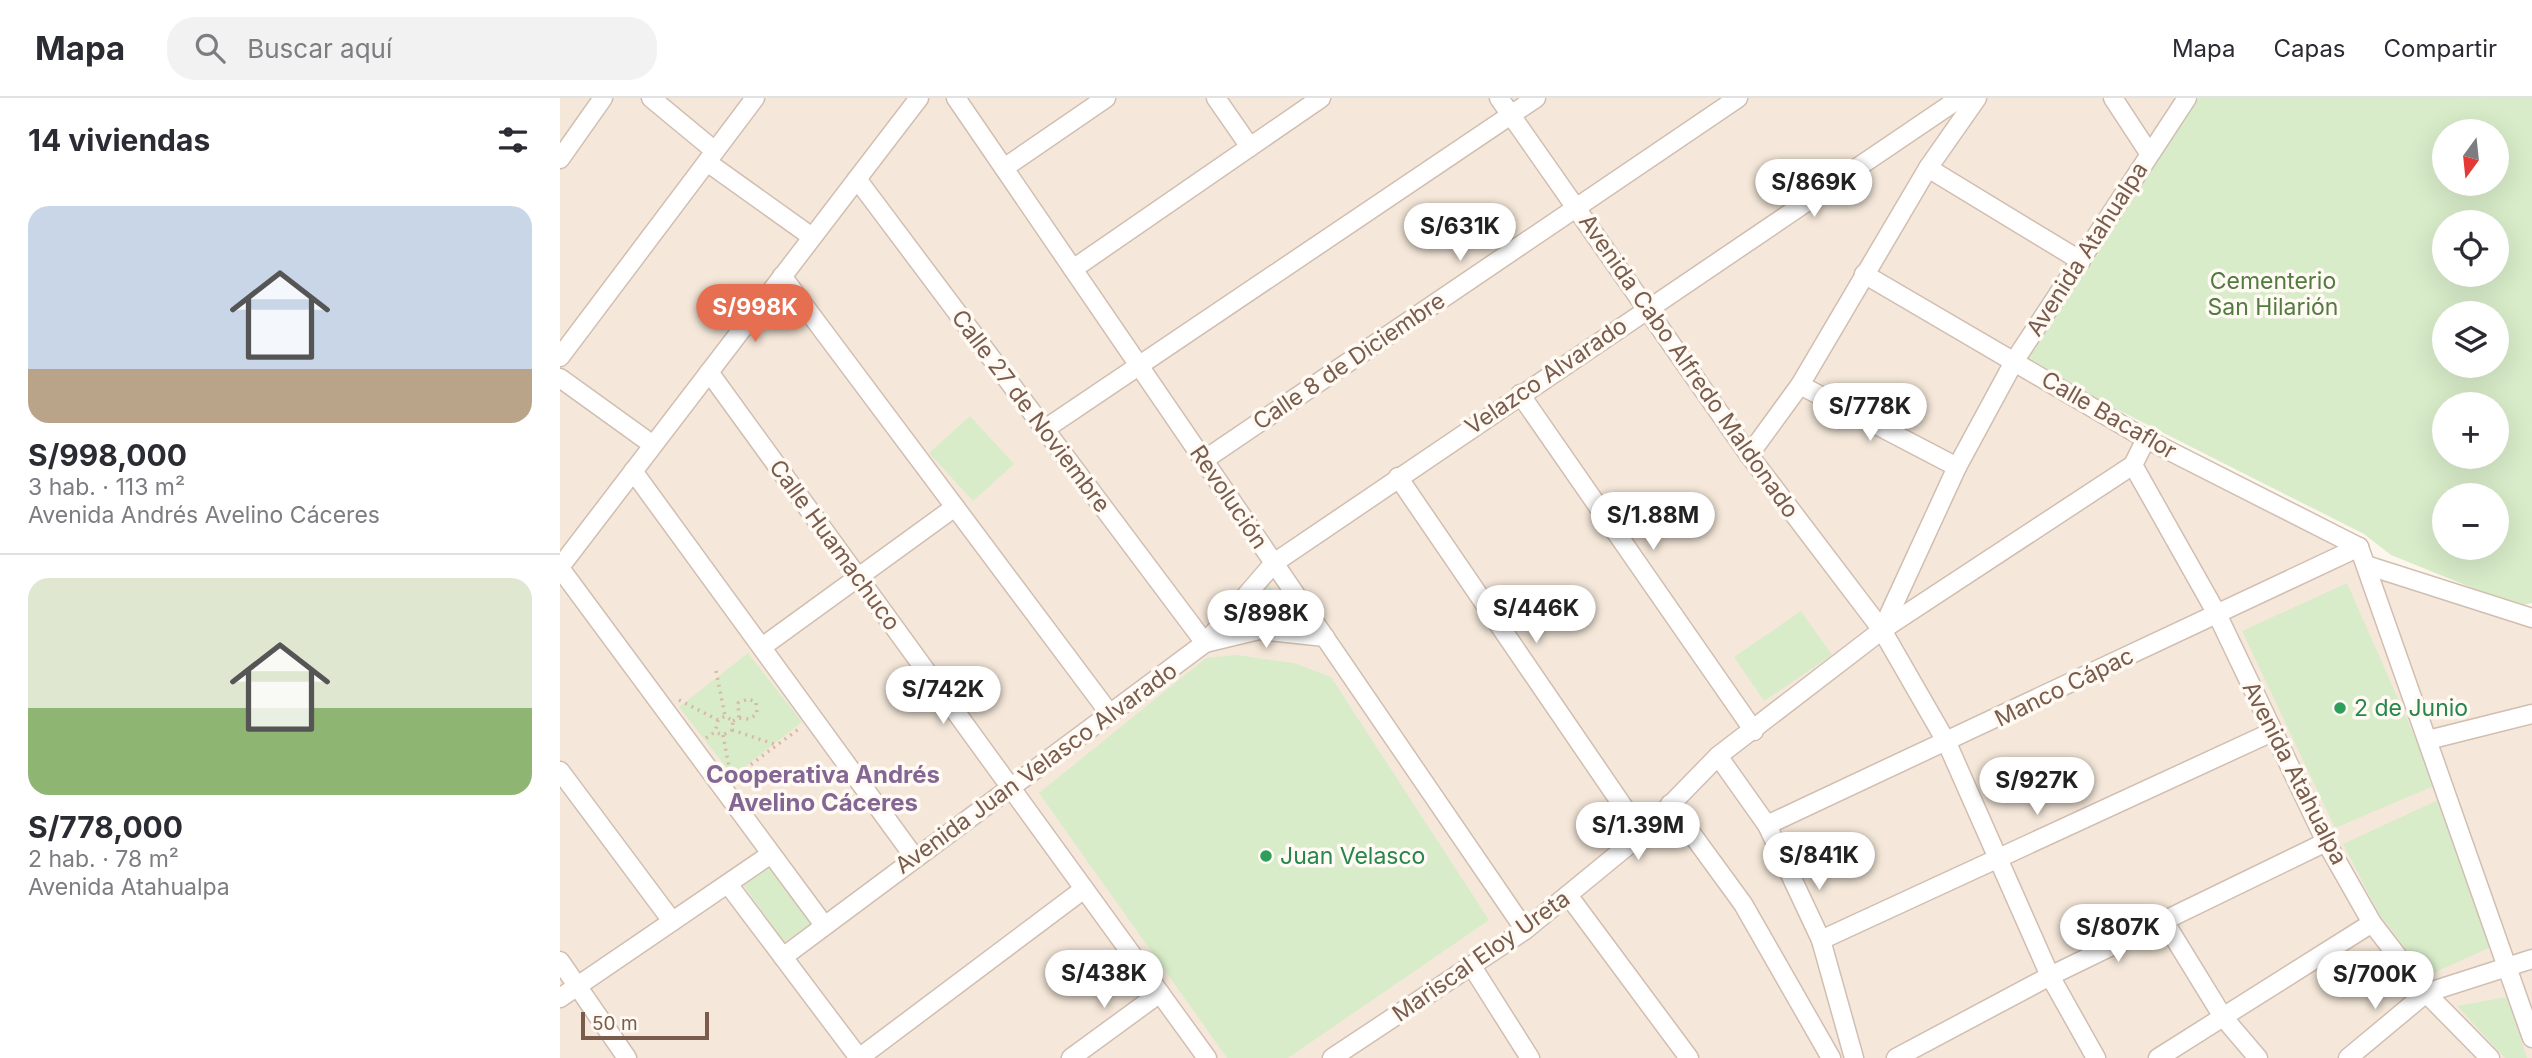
<!DOCTYPE html>
<html lang="es">
<meta charset="utf-8">
<style>
:root{--surface:#fff;--page:#f2f2f3;--text:#2b2b33;--muted:#7c7c81;--line:#e1e1e2;--accent:#e76f51}
body{margin:0;font-family:Inter,sans-serif;background:var(--page);color:var(--text);height:100vh;display:flex;flex-direction:column;font-size:26px;white-space:nowrap}
*{box-sizing:border-box;margin:0}
p{font-size:23px;color:var(--muted)}
.icon{flex:none;width:38px;height:38px;fill:none;stroke:currentColor;stroke-width:2;stroke-linecap:round;stroke-linejoin:round}
.map{position:relative;flex:1;overflow:hidden}
.side{display:flex;flex-direction:column;background:var(--surface);width:560px}
.side>*{flex:none}
.needle{width:46px;rotate:195deg}
.tools{position:absolute;left:1872px;top:21px;display:grid;gap:14px}
.tools a{display:grid;place-items:center;width:77px;height:77px;border-radius:50%;background:var(--surface);box-shadow:0 7px 28px #0002;font-size:35px}
.scale{position:absolute;left:21px;bottom:18px;width:128px;box-sizing:border-box;padding-left:7px;border:4px solid #7a5c4d;border-top:0;font-size:19px;line-height:24px;white-space:nowrap;color:#7a5c4d;-webkit-text-stroke:5px #fffaf3;paint-order:stroke}
.price{position:absolute;translate:-50% -60px;padding:0 16px;border-radius:24px;background:#fff;color:#222;font-size:23px;line-height:46px;filter:drop-shadow(0 2px 4px #0008)}
.price::after{content:'';position:absolute;left:50%;top:42px;width:21px;height:16px;margin-left:-10px;background:inherit;clip-path:polygon(0 0,100% 0,50% 100%)}
.price.on{background:var(--accent);color:#fff}
ul{padding:0;list-style:none}
li{display:grid;align-content:center;gap:14px;height:371px;padding:0 28px}
li+li{border-top:2px solid var(--line)}
li span{display:grid;place-items:center;height:217px;border-radius:21px;color:#555}
li>.icon{margin-inline-start:auto}
span .icon{width:126px;height:126px;fill:#fffc;stroke-width:1}
li b{font-size:30px}
h2{display:flex;justify-content:space-between;align-items:center;height:84px;padding:0 28px;font-size:30px}
header{display:flex;align-items:center;gap:42px;box-sizing:border-box;height:98px;padding:0 35px;background:var(--surface);border-bottom:2px solid var(--line)}
header strong{font-size:33px}
nav{display:flex;gap:38px;margin-inline-start:auto;font-size:24px}
.search{width:490px;height:63px;background:var(--page);display:flex;align-items:center;gap:18px;box-sizing:border-box;padding:0 24px;border-radius:28px;color:var(--muted);font-size:26px}
main{display:flex;flex:1;min-height:0}
.map>svg:first-child{display:block}
</style>
<header>
<strong>Mapa</strong>
<div class="search"><svg class="icon" aria-label="search" viewBox="0 0 24 24"><circle cx="10" cy="10" r="6"/><path d="M15 15l6 6"/></svg>Buscar aquí</div>
<nav><a>Mapa</a><a>Capas</a><a>Compartir</a></nav>
</header>
<main>
<section class="side">
<h2>14 viviendas<svg class="icon" aria-label="filters" viewBox="0 0 24 24"><path d="M4 7h16M4 17h16"/><circle cx="9" cy="7" r="2"/><circle cx="15" cy="17" r="2"/></svg></h2>
<ul>
<li><span style="background:linear-gradient(#c9d6e8 75%,#b9a48a 0)"><svg class="icon" aria-label="home" viewBox="0 0 24 24"><path d="M3 11l9-7 9 7M6 9v11h12V9"/></svg></span><div><b>S/998,000</b><p>3 hab. · 113 m²</p><p>Avenida Andrés Avelino Cáceres</p></div></li>
<li><span style="background:linear-gradient(#dfe7d0 60%,#8fb573 0)"><svg class="icon" aria-label="home" viewBox="0 0 24 24"><path d="M3 11l9-7 9 7M6 9v11h12V9"/></svg></span><div><b>S/778,000</b><p>2 hab. · 78 m²</p><p>Avenida Atahualpa</p></div></li>
</ul>
</section>
<div class="map">
<svg width="1972" height="960" viewBox="0 0 1972 960">
<rect width="100%" height="100%" fill="#fdf6ec"/>
<polygon fill="#f5e8da" points="0,0 1617,0 1454,267 1801,440 1816,463 1972,514 1972,960 0,960"/>
<g fill="#d8ecc9" fill-rule="evenodd">
<path d="M1639 0H1972V505L1957 508 1831 457 1804 436 1465 265 1626 10ZM1885 33H1937V86H1885ZM1885 124H1937V177H1885ZM1885 215H1937V268H1885ZM1885 306H1937V359H1885ZM1885 397H1937V450H1885Z"/>
<polygon points="410,318 454,366 413,403 369,355"/>
<polygon points="1787,485 1876,687 1775,730 1682,533"/>
<polygon points="709,487 732,523 676,518"/>
<polygon points="1241,513 1272,557 1204,603 1174,559"/>
<polygon points="188,555 242,624 173,678 119,609"/>
<polygon points="676,557 734,565 771,579 929,822 728,960 667,960 479,695 646,560"/>
<polygon points="1878,702 1931,849 1867,878 1819,816 1783,746"/>
<polygon points="209,766 250,826 224,844 182,785"/>
<polygon points="1947,899 1967,960 1945,960 1897,908"/>
</g>
<g fill="none" stroke-linecap="round" stroke-linejoin="round">
<defs>
<g id="minor">
<polyline points="91,0 155,53"/>
<polyline points="396,0 965,832"/>
<polyline points="656,0 690,49"/>
<polyline points="939,0 1189,357 1322,532 1387,645 1490,878 1536,960"/>
<polyline points="1553,0 1589,55"/>
<polyline points="0,61 43,0"/>
<polyline points="147,64 252,139"/>
<polyline points="444,70 546,0"/>
<polyline points="1368,70 1521,163"/>
<polyline points="297,81 645,545 699,532 765,539"/>
<polyline points="513,171 761,0"/>
<polyline points="1304,176 1586,341 1799,449"/>
<polyline points="222,178 550,616"/>
<polyline points="0,259 195,0"/>
<polyline points="149,274 647,960"/>
<polyline points="0,280 93,347"/>
<polyline points="1240,287 1397,369"/>
<polyline points="960,296 1194,633"/>
<polyline points="485,331 976,0"/>
<polyline points="1189,357 1240,287 1368,70 1417,0"/>
<polyline points="644,362 1178,0"/>
<polyline points="1573,367 1657,516 1766,744 1812,825 1866,895 1930,960"/>
<polyline points="73,373 355,760"/>
<polyline points="838,379 1082,736"/>
<polyline points="1799,449 1972,940"/>
<polyline points="1806,467 1972,520"/>
<polyline points="0,469 359,0"/>
<polyline points="0,470 264,827"/>
<polyline points="1322,532 1397,369 1455,262 1627,0"/>
<polyline points="202,549 395,409"/>
<polyline points="1868,642 1972,616"/>
<polyline points="1158,658 1207,727 1261,842 1294,960"/>
<polyline points="0,673 112,823"/>
<polyline points="1110,706 1183,806 1271,960"/>
<polyline points="1207,727 1799,449"/>
<polyline points="168,786 299,960"/>
<polyline points="1008,797 1129,960"/>
<polyline points="1604,823 1663,919 1698,960"/>
<polyline points="1261,842 1712,634"/>
<polyline points="223,859 645,545 714,465 1400,0"/>
<polyline points="0,863 67,960"/>
<polyline points="913,870 970,960"/>
<polyline points="0,900 211,756"/>
<polyline points="299,960 524,791"/>
<polyline points="511,960 600,895"/>
<polyline points="772,960 965,832 1082,736 1158,658 1322,532 1573,367 1586,341"/>
<polyline points="1336,960 1490,878 1766,744"/>
<polyline points="1598,960 1812,825"/>
<polyline points="1788,960 1866,895 1972,861"/>
</g>
</defs>
<use href="#minor" stroke="#d1beb0" stroke-width="21"/>
<g stroke="#d9b8a5" stroke-width="3.5" stroke-dasharray="2 5" stroke-linecap="butt">
<polyline points="156,573 165,618"/>
<polyline points="119,602 158,622"/>
<polyline points="173,623 179,620 189,621 197,616 196,604 188,601 178,605 179,620"/>
<polyline points="172,632 217,647"/>
<polyline points="163,637 169,669"/>
<polyline points="146,640 155,634 163,637 172,632 173,623 165,618 158,622 155,634"/>
<polyline points="174,679 240,630"/>
</g>
<use href="#minor" stroke="#fff" stroke-width="18"/>
</g>
<g fill="#2e9e5b" stroke="#fffaf3" stroke-width="2.5">
<circle cx="1780" cy="610" r="7"/>
<circle cx="706" cy="758" r="7"/>
</g>
<g text-anchor="middle" dominant-baseline="central" stroke-width="7" stroke-linejoin="round" paint-order="stroke">
<g font-size="23" fill="#7a5c4d" stroke="#fffaf3">
<text transform="translate(1527 151) rotate(-57)">Avenida Atahualpa</text>
<text transform="translate(789 263) rotate(-34)">Calle 8 de Diciembre</text>
<text transform="translate(1129 268) rotate(55)">Avenida Cabo Alfredo Maldonado</text>
<text transform="translate(986 278) rotate(-34)">Velazco Alvarado</text>
<text transform="translate(471 313) rotate(53)">Calle 27 de Noviembre</text>
<text transform="translate(1549 317) rotate(30)">Calle Bacaflor</text>
<text transform="translate(669 399) rotate(56)">Revolución</text>
<text transform="translate(275 447) rotate(54)">Calle Huamachuco</text>
<text transform="translate(1504 589) rotate(-26)">Manco Cápac</text>
<text transform="translate(476 670) rotate(-36)">Avenida Juan Velasco Alvarado</text>
<text transform="translate(1735 675) rotate(63)">Avenida Atahualpa</text>
<text transform="translate(921 858) rotate(-35)">Mariscal Eloy Ureta</text>
</g>
<g font-size="23" fill="#537a41" stroke="#fffaf3">
<text x="1713" y="183">Cementerio<tspan x="1713" dy="26">San Hilarión</tspan></text>
</g>
<g font-size="23" fill="#27864d" stroke="#fffaf3" text-anchor="start">
<text x="1794" y="610">2 de Junio</text>
<text x="720" y="758">Juan Velasco</text>
</g>
<g font-size="24" font-weight="bold" fill="#846695" stroke="#fffaf3">
<text x="263" y="676">Cooperativa Andrés<tspan x="263" dy="28">Avelino Cáceres</tspan></text>
</g>
</g>
</svg>
<div class="tools">
<a><svg class="needle" viewBox="-14 -14 28 28"><path d="M0-13l5 13h-10z" fill="#e53935"/><path d="M0 13l5-13h-10z" fill="#7c7c81"/></svg></a>
<a><svg class="icon" aria-label="locate" viewBox="0 0 24 24"><circle cx="12" cy="12" r="6"/><path d="M12 2v4M12 18v4M2 12h4M18 12h4"/></svg></a>
<a><svg class="icon" aria-label="layers" viewBox="0 0 24 24"><path d="M12 4l9 5-9 5-9-5zM3 14l9 5 9-5"/></svg></a>
<a>+</a>
<a>−</a>
</div>
<div class="scale">50 m</div>
<b class="price" style="left:1254px;top:121px">S/869K</b>
<b class="price" style="left:900px;top:165px">S/631K</b>
<b class="price on" style="left:195px;top:246px">S/998K</b>
<b class="price" style="left:1310px;top:345px">S/778K</b>
<b class="price" style="left:1093px;top:454px">S/1.88M</b>
<b class="price" style="left:976px;top:547px">S/446K</b>
<b class="price" style="left:706px;top:552px">S/898K</b>
<b class="price" style="left:383px;top:628px">S/742K</b>
<b class="price" style="left:1477px;top:719px">S/927K</b>
<b class="price" style="left:1078px;top:764px">S/1.39M</b>
<b class="price" style="left:1259px;top:794px">S/841K</b>
<b class="price" style="left:1558px;top:866px">S/807K</b>
<b class="price" style="left:544px;top:912px">S/438K</b>
<b class="price" style="left:1815px;top:913px">S/700K</b>
</div>
</main>
